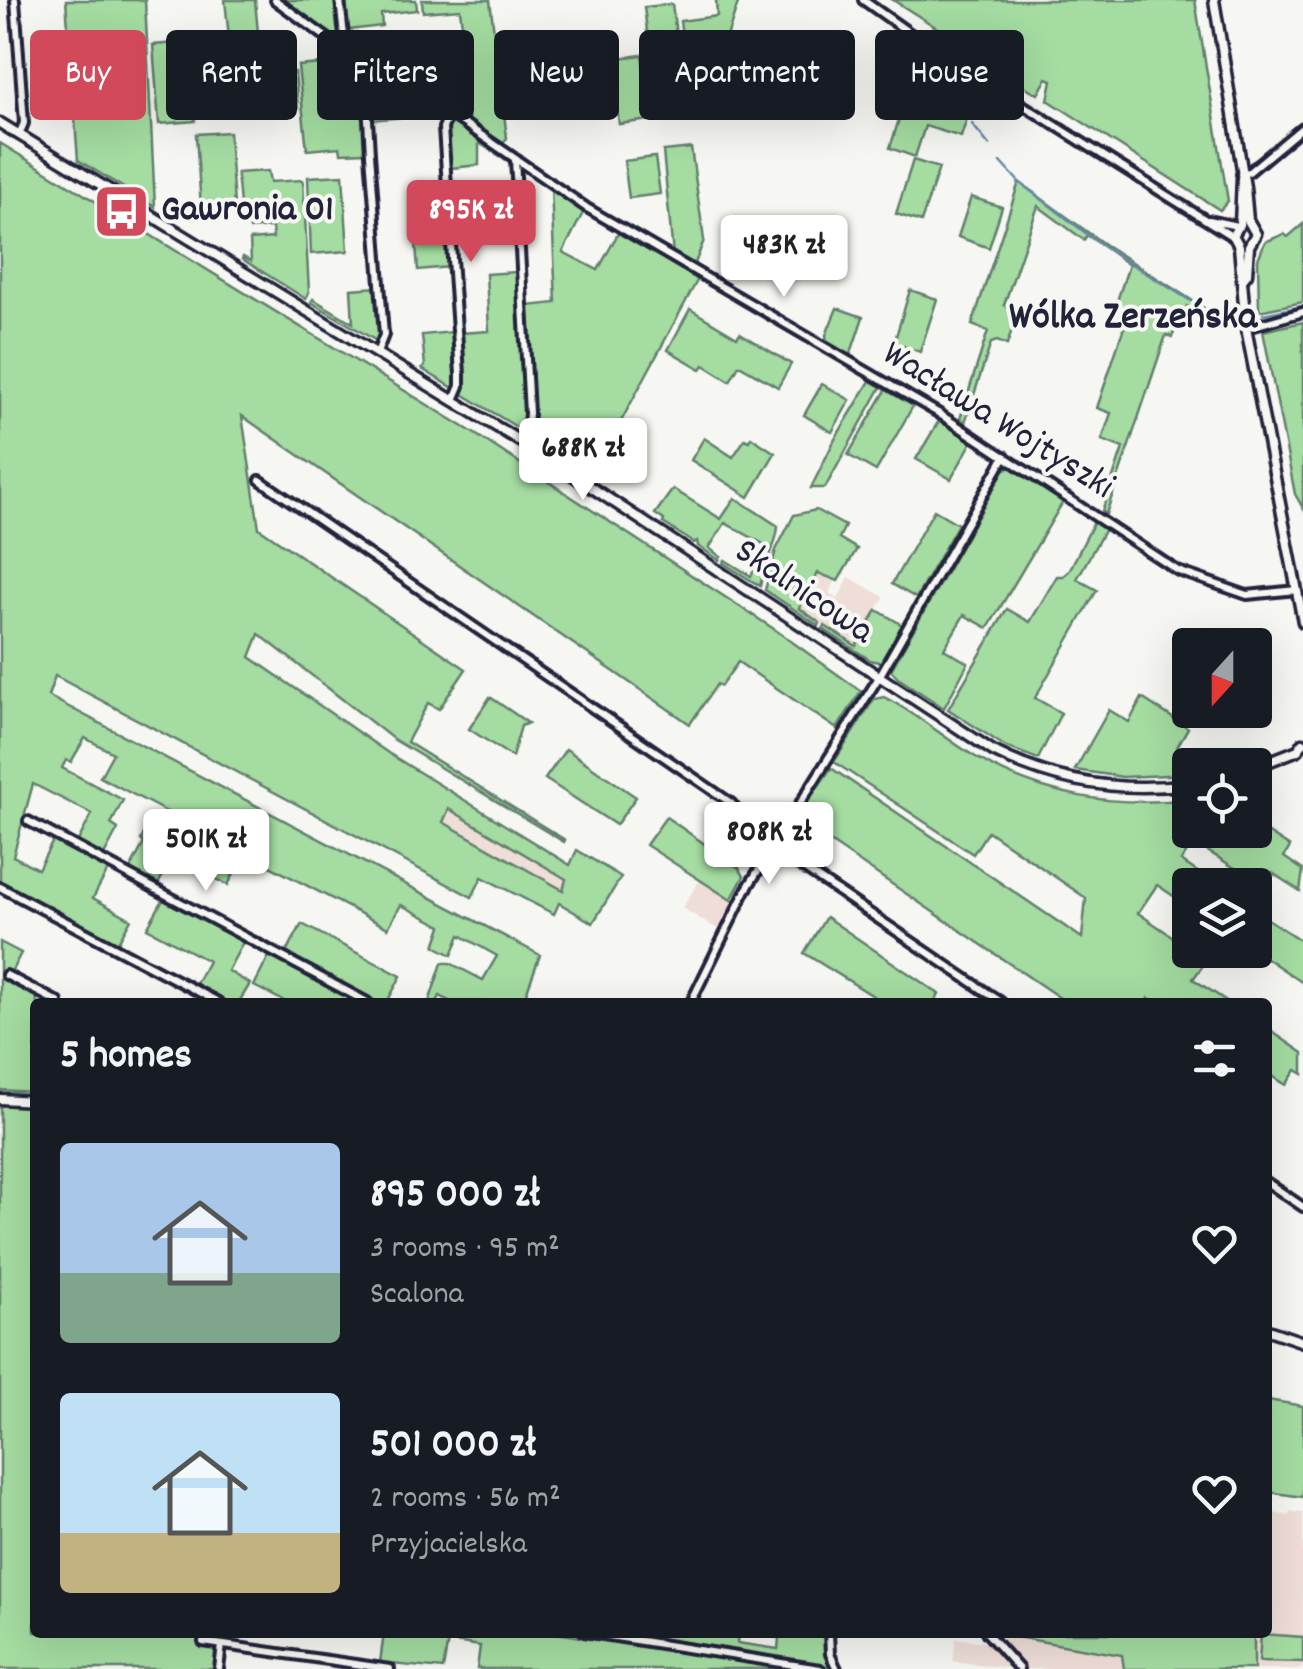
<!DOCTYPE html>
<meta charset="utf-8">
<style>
:root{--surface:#171b24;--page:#20242c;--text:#f1f3f6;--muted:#9ea1a6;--accent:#d1495b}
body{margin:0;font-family:Dekko,sans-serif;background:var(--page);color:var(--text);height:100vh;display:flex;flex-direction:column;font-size:38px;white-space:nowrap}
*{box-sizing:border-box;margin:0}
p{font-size:32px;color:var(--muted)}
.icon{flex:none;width:55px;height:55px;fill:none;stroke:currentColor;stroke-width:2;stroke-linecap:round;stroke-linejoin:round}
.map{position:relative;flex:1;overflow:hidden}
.details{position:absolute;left:30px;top:998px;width:1242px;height:640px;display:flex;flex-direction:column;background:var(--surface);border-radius:10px;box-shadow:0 10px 40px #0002}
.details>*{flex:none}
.banner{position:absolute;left:30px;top:30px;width:1245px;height:90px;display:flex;gap:20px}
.needle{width:65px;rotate:201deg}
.tools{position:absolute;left:1172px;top:628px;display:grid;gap:20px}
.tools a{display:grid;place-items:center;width:100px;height:100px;border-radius:10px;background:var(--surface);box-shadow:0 10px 40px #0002;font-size:50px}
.price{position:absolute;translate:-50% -85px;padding:0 22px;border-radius:10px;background:#fff;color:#222;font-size:32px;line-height:65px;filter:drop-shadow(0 2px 5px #0008)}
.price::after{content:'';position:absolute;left:50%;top:60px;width:30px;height:22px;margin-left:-15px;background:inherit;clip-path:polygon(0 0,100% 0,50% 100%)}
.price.on{background:var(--accent);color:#fff}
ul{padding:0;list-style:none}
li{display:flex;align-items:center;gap:30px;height:250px;padding:0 30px}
li span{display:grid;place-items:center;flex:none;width:280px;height:200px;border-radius:10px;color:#555}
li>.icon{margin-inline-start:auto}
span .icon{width:120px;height:120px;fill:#fffc;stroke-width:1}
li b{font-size:42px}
h2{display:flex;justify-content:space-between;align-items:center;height:120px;padding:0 30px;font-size:42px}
.chip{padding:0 35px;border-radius:10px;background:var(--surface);box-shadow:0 10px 40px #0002;font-size:35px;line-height:90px}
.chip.on{background:var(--accent);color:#fff}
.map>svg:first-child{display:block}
</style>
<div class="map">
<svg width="1303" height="1669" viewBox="0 0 1303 1669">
<rect width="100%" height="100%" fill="#f6f6f2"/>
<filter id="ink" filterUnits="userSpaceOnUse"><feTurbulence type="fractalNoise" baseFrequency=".01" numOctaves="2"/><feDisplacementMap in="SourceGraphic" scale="20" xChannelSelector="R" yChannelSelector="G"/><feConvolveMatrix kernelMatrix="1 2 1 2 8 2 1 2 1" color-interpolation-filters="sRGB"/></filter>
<g filter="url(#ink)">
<g fill="#efded7">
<polygon points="818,573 835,582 829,593 838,599 849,577 884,597 856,647 798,608"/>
<polygon points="450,809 566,880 562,891 442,822"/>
<polygon points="700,880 735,903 723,927 716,928 682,908"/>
<polygon points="1290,1511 1303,1513 1303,1669 1254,1669 1254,1633 1268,1632 1268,1531 1272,1530 1273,1524 1268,1522 1268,1512 1289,1516"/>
<polygon points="994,1634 1123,1655 1124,1669 1025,1669"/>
<polygon points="956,1638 993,1643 1016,1669 953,1661"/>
</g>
<g fill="#a4dca1" stroke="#637f6e" stroke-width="2.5" fill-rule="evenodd">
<polygon points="66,0 145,0 155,207 78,160"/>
<polygon points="225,0 255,0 259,44 230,47"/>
<polygon points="280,0 337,0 339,39 336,41"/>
<polygon points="345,0 416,0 417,10 381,14 382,26 348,30"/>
<polygon points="422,0 490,0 507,138 503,143 437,103 433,97 427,47 464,41 460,9 423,12"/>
<polygon points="716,0 739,0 723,49 720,37 683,42 680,21 717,16"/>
<polygon points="893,0 1195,0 1228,201 1220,210 1048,100 1052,80 1047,78 1038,94 986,64 988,60"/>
<polygon points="672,4 677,42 649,46 644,7"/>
<polygon points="189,42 195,121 159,124 153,45"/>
<polygon points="333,47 363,66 367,152 341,153 340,147 307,150 298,66 334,63"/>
<polygon points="642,55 650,120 619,124 611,59"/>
<polygon points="944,63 978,84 961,137 925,126 915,157 890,148 912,78 934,94"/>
<polygon points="295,72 298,108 264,111 261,75"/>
<polygon points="374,76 380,76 440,113 438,118 406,98 406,117 370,120 368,87"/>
<polygon points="456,122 509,157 511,163 479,143 479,165 450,168 447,127"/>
<polygon points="229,132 234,205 201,208 196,134"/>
<path d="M0 143 472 432 774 629 861 691 837 729 738 662 721 686 717 684 690 724 242 416 259 528 466 669 439 709 428 703 407 742 565 840 564 842 393 739 259 634 250 657 388 753 570 865 577 850 621 877 593 923 559 903 554 914 482 877 472 897 55 676 48 696 540 955 523 1002H451L440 996 437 1002H429L442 963H450L483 980 497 956 460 935 452 955 435 946 442 926 401 905 388 928 100 777 113 753 85 738 71 762 66 760 62 768 123 800 111 824 118 829 103 857 77 843 92 814 33 784 13 856 38 869 53 841 108 870 93 898 131 919 117 944 0 883ZM449 809 566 879 563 890 443 822Z"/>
<polygon points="691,148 704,240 694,266 673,255 663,151"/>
<polygon points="655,157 660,194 629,198 624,161"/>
<polygon points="913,160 939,168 921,222 896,214"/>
<polygon points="268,171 270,182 303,180 309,292 306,299 242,259 243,257 251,261 250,240 273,238 272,227 250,229 246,207 240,204 237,173"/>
<polygon points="343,175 348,251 311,254 308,177"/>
<polygon points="1019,182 1104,244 1218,317 1232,320 1236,316 1240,328 1211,321 1187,306 1172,337 1166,335 1106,514 1102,511 1123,448 1102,440 1111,413 1097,408 1124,327 1110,322 1129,265 1087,235 1084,240 1038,206 1004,305 1018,312 1007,345 997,341 991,343 965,422 960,419 988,331 972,325"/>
<polygon points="551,187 585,209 563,252 598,270 620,230 698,279 593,473 529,433 533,427 527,306 556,303"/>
<polygon points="971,197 1002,207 989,248 958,237"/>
<polygon points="1303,224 1303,302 1259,311 1258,259 1265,242 1284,234 1288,237"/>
<polygon points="446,230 449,267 418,270 415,232"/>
<polygon points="516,272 526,413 523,431 461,393 464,387 461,333 489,331 486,274"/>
<polygon points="378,287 380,343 311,302 313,299 353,323 351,289"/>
<polygon points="910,290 937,299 920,352 894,343"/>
<polygon points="837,308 863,317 850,356 827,342 826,335"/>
<polygon points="690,309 737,337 740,333 791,364 778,387 739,365 730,381 704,365 701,369 668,350"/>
<polygon points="1303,322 1303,508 1295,494 1263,331"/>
<polygon points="452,332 457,374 455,389 422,369 425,366 422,335"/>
<polygon points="870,381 881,387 825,488 811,488 835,439"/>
<polygon points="822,384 850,400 832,432 804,415"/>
<polygon points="886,390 913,406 876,471 848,455"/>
<polygon points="940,419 973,440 951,479 916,459"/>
<polygon points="751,437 775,453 749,497 691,460 704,438 733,457 745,439 749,441"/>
<polygon points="1010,467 1063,502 988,628 964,615 944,649 968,663 944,708 898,678 891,670 1004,470"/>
<path d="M673 489 721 519 735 498 778 526C777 545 764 566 760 586L723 563 725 560 751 576 767 546 725 523 709 548 721 557 719 560 698 546 697 541 694 543 663 523 664 520 655 514Z"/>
<polygon points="816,510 845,526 839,538 857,549 838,581 818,573 799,608 820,623 819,626 765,590 776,550 794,515"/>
<polygon points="934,510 958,524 916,598 892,584"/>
<polygon points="1094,522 1105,529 1077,579 1097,590 1035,698 1061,713 1038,759 1006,747 948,709 1007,609 1030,622 1057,576 1063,576 1069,571"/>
<polygon points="877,610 904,626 883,663 870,660 823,629 825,626 856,646"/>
<polygon points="490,697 528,723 521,726 512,757 469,729"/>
<path d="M884 697C916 713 944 738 974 756 1040 796 1115 808 1190 799V830H1255V824L1290 847 1284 857 1303 870 1300 891 1269 871 1259 883 1193 842 1181 861 1217 885H1190V907L1157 885 1138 913 1207 960 1193 979 1228 1002H1156L1149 998 1147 1002H1066L796 819 831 768 1082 938 1086 898 988 831 973 854 834 762 874 699Z"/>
<polygon points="1142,698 1188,728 1174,752 1190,762 1189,774 1123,777 1075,770 1109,710 1129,722"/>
<polygon points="566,749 636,797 616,825 545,779"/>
<polygon points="153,815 240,861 228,885 173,857 157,886 129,871 144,843 141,840"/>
<polygon points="666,817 739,868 744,876 731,900 646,845"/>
<polygon points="163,900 243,942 228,971 250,984 239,1002 227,1002 195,986 208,961 147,928"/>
<polygon points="1255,911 1303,942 1303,983 1254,950"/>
<polygon points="826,917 939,994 934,1002 883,1002 804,953"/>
<polygon points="302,924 401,976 387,1002 378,1002 286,953"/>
<polygon points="0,942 21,953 8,978 37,994 34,1092 0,1090"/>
<polygon points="269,956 358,1002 286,1002 254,986"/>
<polygon points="1268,1029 1303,1053 1303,1074 1296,1070 1286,1085 1268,1073"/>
<polygon points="0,1105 35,1107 35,1632 202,1633 199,1642 215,1648 216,1669 0,1669"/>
<polygon points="1268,1400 1303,1406 1303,1497 1268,1492"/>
<polygon points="555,1632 555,1633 789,1669 477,1669 480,1646 448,1641 443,1669 380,1663 384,1633"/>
<polygon points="622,1633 738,1633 737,1643 778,1649 779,1638 744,1633 826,1633 830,1663 829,1666"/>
<polygon points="992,1633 1254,1633 1254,1669 1124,1669 1122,1655"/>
<polygon points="1261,1634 1303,1637 1303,1662 1259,1661"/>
</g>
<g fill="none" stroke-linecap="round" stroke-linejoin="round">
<g stroke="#6687a8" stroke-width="2.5">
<polyline points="934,95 967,119"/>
<polyline points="972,124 989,145"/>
<polyline points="1001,162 1019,182 1104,247 1215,316 1230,320"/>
<polyline points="1263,314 1303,306"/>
</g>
<defs>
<g id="minor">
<polyline points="15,0 24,123 19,135"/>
<polyline points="275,0 341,48 462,122 587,208 938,413 1178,571 1247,595 1297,590"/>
<polyline points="340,0 344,36 341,48"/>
<polyline points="863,0 918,39 1233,237"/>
<polyline points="369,67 366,84 370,154 384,335 377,353"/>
<polyline points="449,114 443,128 460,374 460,386 454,400"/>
<polyline points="515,159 529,413 528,424 520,441"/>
<polyline points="1241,174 1249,172 1303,127"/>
<polyline points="1209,220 1237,226"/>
<polyline points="1246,328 1303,312"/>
<polyline points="260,480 731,803 759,837"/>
<polyline points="28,821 367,1002"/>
<polyline points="784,855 1001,1002"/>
<polyline points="0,887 218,1002"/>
<polyline points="6,975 58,1002"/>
<polyline points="691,1002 746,890 879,677 1005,456"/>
<polyline points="1268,1183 1303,1207"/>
<polyline points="207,1632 203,1642 390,1669"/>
<polyline points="584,1632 820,1669"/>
<polyline points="829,1632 830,1654 837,1669"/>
<polyline points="986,1632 1019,1669"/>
<polyline points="219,1669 222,1645"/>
</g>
<g id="tertiary">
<polyline points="1214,0 1245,187 1248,220 1256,234 1249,246 1247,274 1243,279"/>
<path d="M0 123 536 451 993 751C1056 783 1121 793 1190 784"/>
<polyline points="1240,224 1233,235 1239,246 1246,328 1303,622"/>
<polyline points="1240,224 1242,178"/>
<polyline points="1255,767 1298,750 1303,743"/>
<polyline points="0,1099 35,1101"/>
<polyline points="1268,1330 1303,1342"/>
</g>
</defs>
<use href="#minor" stroke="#22223b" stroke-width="14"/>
<use href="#tertiary" stroke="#22223b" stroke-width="15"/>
<use href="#minor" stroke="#f6f6f2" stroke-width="6"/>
<use href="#tertiary" stroke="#f6f6f2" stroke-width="8"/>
</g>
</g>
<defs>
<symbol id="bus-square" viewBox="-11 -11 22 22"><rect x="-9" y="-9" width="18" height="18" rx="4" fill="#d1495b" stroke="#f6f6f2"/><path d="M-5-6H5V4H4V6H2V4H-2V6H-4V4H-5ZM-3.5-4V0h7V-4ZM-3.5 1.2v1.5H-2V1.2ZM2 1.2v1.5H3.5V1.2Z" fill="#fff"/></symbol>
</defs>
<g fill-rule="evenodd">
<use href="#bus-square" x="90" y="180" width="63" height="63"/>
</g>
<g text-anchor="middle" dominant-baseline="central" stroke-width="8" stroke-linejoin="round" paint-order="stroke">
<g font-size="38" font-weight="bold" fill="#22223b" stroke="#f6f6f2" text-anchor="start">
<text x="161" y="211">Gawronia 01</text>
</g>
<g font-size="38" fill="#22223b" stroke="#f6f6f2">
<text transform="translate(997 422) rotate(32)">Wacława Wojtyszki</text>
<text transform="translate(803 593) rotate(34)">Skalnicowa</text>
</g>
<g font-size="40" font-weight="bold" fill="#22223b" stroke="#f6f6f2">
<text x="1133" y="319">Wólka Zerzeńska</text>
</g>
</g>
</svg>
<div class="tools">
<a><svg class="needle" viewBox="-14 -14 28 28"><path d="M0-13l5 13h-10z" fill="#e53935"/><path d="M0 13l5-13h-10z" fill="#9ea1a6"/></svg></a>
<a><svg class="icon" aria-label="locate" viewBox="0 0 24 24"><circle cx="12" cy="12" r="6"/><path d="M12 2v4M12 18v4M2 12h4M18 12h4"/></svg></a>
<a><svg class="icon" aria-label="layers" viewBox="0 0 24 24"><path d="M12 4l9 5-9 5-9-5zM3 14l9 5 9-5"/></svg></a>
</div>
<b class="price on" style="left:471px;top:265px">895K zł</b>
<b class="price" style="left:784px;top:300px">483K zł</b>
<b class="price" style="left:583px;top:503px">688K zł</b>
<b class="price" style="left:769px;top:887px">808K zł</b>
<b class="price" style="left:206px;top:894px">501K zł</b>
<div class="banner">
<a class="chip on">Buy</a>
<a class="chip">Rent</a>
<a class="chip">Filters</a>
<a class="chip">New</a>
<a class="chip">Apartment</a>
<a class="chip">House</a>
</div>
<section class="details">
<h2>5 homes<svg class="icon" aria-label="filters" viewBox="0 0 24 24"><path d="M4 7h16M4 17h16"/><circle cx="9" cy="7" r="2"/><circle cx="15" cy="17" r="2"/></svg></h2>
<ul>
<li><span style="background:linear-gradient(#a9c7e8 65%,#7fa58c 0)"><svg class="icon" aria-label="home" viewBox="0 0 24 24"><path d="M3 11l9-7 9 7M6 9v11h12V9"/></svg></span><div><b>895 000 zł</b><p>3 rooms · 95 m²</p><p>Scalona</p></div><svg class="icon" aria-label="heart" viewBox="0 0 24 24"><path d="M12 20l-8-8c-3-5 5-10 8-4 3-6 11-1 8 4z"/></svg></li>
<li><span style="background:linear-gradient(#bfe0f5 70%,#c2b280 0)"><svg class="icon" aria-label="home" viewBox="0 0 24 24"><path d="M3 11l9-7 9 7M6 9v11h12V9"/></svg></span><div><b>501 000 zł</b><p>2 rooms · 56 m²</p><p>Przyjacielska</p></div><svg class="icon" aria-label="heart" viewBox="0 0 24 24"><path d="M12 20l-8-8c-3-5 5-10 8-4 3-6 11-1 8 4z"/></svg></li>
</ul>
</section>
</div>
